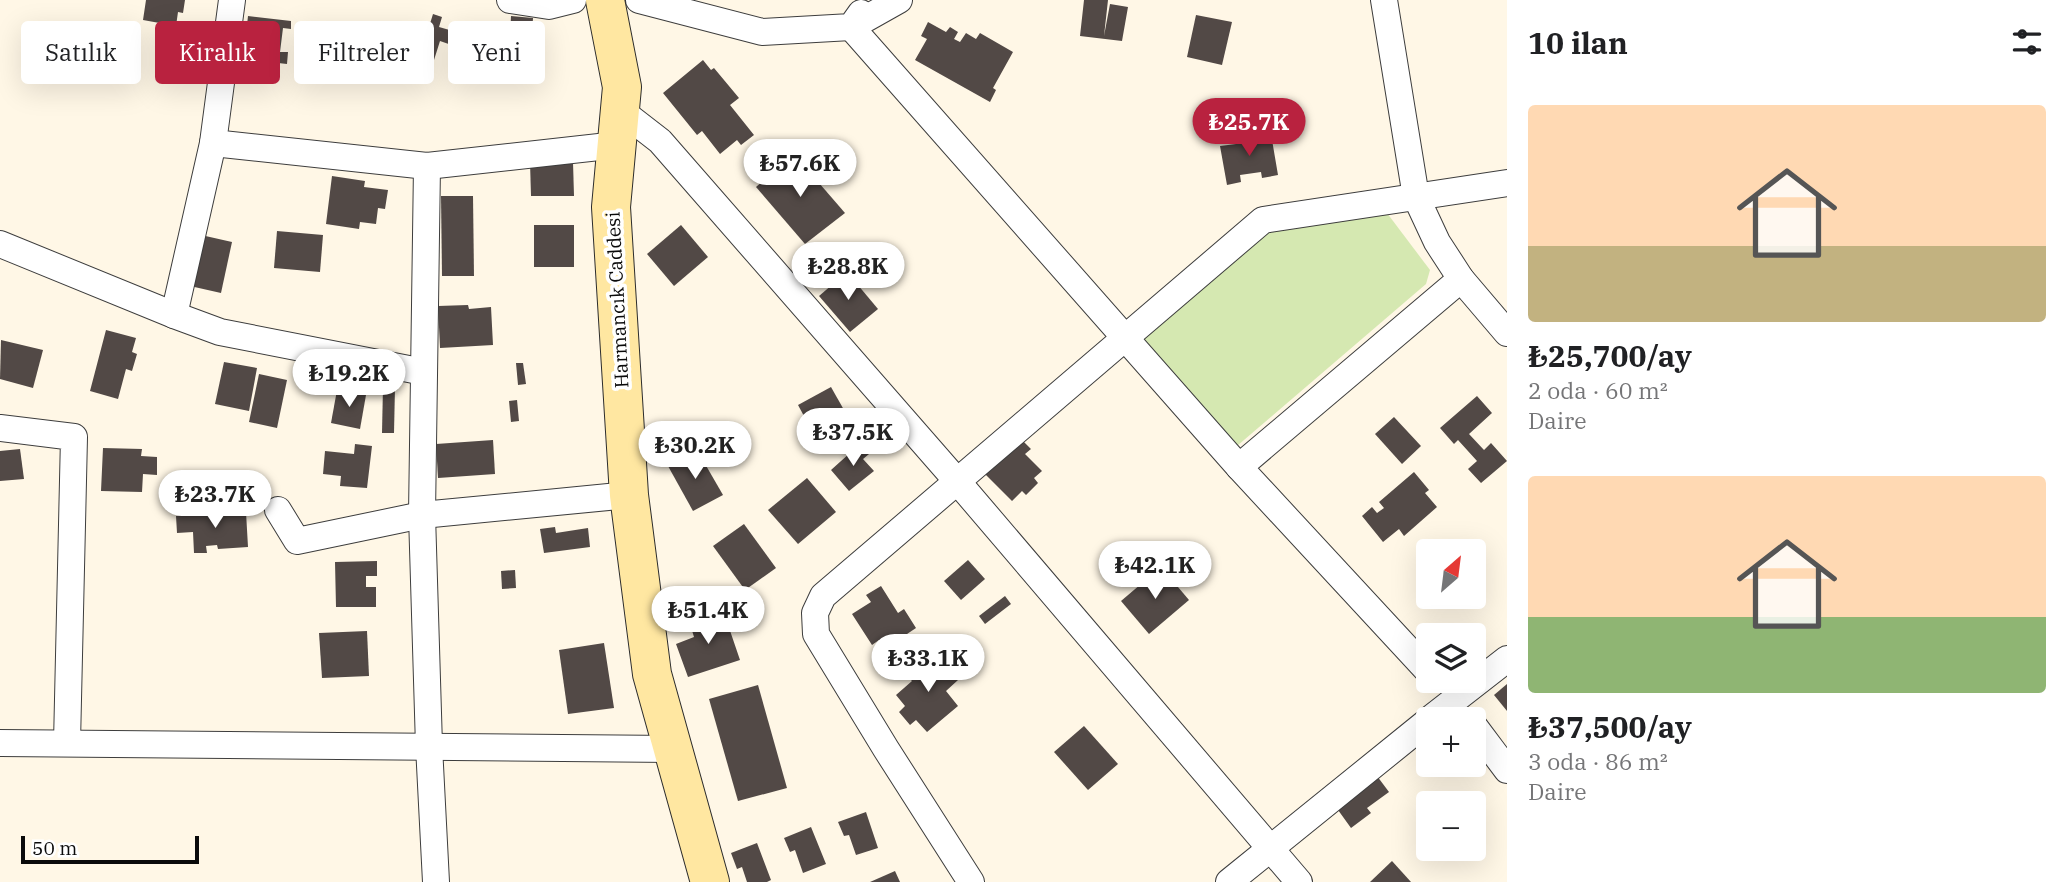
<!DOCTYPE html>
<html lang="tr">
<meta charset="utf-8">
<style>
:root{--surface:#fff;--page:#f6f6f6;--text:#202124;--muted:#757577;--accent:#b9223f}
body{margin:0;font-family:"IBM Plex Serif",serif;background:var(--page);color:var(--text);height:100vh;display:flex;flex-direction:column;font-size:26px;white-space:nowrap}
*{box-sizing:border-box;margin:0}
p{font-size:23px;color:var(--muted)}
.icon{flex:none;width:38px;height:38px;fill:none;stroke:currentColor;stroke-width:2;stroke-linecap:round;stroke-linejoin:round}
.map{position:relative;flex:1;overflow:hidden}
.details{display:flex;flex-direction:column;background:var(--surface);width:560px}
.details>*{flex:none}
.hud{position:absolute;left:21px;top:21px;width:665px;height:63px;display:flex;gap:14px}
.needle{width:46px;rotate:28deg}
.controls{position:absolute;left:1416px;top:539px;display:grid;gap:14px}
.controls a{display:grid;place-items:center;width:70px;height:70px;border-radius:7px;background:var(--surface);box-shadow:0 7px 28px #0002;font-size:35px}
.scale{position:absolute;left:21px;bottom:18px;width:178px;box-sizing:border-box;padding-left:7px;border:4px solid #0a0a0a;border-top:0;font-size:19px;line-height:24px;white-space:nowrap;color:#0a0a0a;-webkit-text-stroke:5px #fff;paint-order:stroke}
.price{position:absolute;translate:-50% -60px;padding:0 16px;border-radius:24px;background:#fff;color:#222;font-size:23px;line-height:46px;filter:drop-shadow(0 2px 4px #0008)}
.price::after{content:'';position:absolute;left:50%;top:42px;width:21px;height:16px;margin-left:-10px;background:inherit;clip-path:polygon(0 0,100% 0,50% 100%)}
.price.on{background:var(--accent);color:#fff}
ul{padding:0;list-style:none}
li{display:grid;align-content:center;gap:14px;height:371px;padding:0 21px}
li span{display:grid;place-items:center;height:217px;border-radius:7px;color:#555}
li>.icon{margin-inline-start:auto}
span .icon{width:126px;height:126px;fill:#fffc;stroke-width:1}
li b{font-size:30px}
h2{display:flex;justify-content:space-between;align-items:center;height:84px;padding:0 21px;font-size:30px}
.chip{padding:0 24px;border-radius:7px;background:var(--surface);box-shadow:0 7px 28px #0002;font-size:24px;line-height:63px}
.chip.on{background:var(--accent);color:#fff}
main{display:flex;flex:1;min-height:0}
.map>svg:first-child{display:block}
</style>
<main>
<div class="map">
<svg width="1507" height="882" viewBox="0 0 1507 882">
<rect width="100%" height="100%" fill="#fff7e6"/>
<polygon fill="#d5e8b1" points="1387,213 1430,270 1426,284 1237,446 1142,337 1271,227"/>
<g fill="#524946">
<polygon points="146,0 185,0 183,13 178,12 176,26 143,20"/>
<polygon points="1084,0 1108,0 1104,36 1110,4 1128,7 1122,41 1080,36"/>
<polygon points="433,14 442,17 439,27 467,35 463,49 440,41 434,60 420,56"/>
<polygon points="1196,15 1232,22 1222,65 1187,57"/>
<polygon points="248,16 291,21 291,29 283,28 280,52 288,52 287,64 243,59 244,48 251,49 253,34 246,34"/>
<polygon points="511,16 533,18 532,37 510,36"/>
<polygon points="928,22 946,32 950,27 958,32 954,39 960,42 966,33 976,39 980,33 1013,52 993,88 996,90 990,102 915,60 927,39 921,36"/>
<polygon points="703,60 711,70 714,68 739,98 730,105 754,135 741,145 737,140 720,154 702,131 697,135 663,93"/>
<polygon points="1259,133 1259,137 1271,134 1278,175 1262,178 1261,172 1240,175 1241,182 1227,185 1220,146 1236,144 1235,137"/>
<polygon points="794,154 845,213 805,244 756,187"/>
<polygon points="530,162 573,162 574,196 531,196"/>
<polygon points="332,176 365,181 364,187 388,190 385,209 378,208 376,224 360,222 359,229 326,224"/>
<polygon points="441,196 473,196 474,276 442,276"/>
<rect x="534" y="225" width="40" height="42"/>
<polygon points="681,225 708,257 674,286 647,254"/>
<polygon points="277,231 323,235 320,272 274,268"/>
<polygon points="201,235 232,242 221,293 190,286"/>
<polygon points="847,272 878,309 850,332 819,296"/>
<polygon points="468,305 469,309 491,307 493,345 440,348 438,306"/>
<polygon points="106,330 136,338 132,352 137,354 132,371 126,369 118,399 90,391"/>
<polygon points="1,340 43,350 33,388 0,379"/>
<polygon points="224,362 257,368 249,411 215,404"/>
<polygon points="516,363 523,363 526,384 518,385"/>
<polygon points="259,374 287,380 277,428 249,422"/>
<polygon points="383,386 395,387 394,433 382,433"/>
<polygon points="831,387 844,410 811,429 798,405"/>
<polygon points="337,390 366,395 360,429 331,423"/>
<polygon points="1477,396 1492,413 1469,434 1484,450 1491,443 1507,461 1481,483 1468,469 1477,461 1458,440 1454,444 1440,428"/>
<polygon points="517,400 519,421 511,422 509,401"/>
<polygon points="1394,417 1421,446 1402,464 1375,434"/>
<polygon points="1019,437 1031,449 1025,454 1042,471 1034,478 1038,483 1026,495 1022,491 1012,501 983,472"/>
<polygon points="493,440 495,474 438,478 436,444"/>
<polygon points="355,444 372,446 367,488 340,486 341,476 323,474 325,451 354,454"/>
<polygon points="860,444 869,454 863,459 874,471 849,491 831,470"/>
<polygon points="103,448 142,449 141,456 157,457 157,475 143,474 142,492 101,491"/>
<polygon points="20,449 24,479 0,481 0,451"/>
<polygon points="697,450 723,495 693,511 668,466"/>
<polygon points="1414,472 1429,490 1425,493 1437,507 1404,536 1399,529 1383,542 1362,516 1372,507 1377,513 1384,508 1379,502"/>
<polygon points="807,478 836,512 798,544 768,510"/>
<polygon points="246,512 248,547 218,549 217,545 206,546 207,553 194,553 193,532 177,533 176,516"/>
<polygon points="744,524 776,568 745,590 713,546"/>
<polygon points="555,527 556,533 588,528 590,547 544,553 540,529"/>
<polygon points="968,560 985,579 961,600 944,581"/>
<polygon points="377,561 377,576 366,576 366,587 376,587 376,607 336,607 335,562"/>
<polygon points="1161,567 1189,600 1149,634 1121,601"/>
<polygon points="515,570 516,588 502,589 501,571"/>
<polygon points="881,586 898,613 904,609 916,628 907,634 912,642 890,657 879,640 872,645 852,614 871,602 866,595"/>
<polygon points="1005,596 1011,604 985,624 979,616"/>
<polygon points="724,613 740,660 688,677 676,644 694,637 690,624"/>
<polygon points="367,631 369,676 322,678 319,633"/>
<polygon points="604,643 614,708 568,714 559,650"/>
<polygon points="935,653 958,680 946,691 958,706 927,732 916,720 910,725 899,712 905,706 896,695 912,681 908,677"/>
<polygon points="1507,684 1507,711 1494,695"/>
<polygon points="758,685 787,788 738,801 709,699"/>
<polygon points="1084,726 1118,764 1088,790 1054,752"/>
<polygon points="1374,772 1389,792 1367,808 1371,813 1351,828 1333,803"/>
<polygon points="866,812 878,848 856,855 849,835 844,836 838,822"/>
<polygon points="811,827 826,864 803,873 795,850 790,852 784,838"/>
<polygon points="757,843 771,880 767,882 747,882 742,867 737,869 731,853"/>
<polygon points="1392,861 1411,882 1370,882"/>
<polygon points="895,871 900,882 870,882"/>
</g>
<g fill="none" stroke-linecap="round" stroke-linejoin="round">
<defs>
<g id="street">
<polyline points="510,0 549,6 573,0"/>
<polyline points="639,0 762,32 851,27 861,13"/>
<polyline points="899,0 851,27 1239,467"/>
<polyline points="1384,0 1416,197 1437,242 1461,279 1507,333"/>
<polyline points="620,110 660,141 957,481 1299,882"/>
<polyline points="213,143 427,166 617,145"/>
<polyline points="427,166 422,515 429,746 436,882"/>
<polyline points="0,244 174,315 220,332 424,372"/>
<polyline points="174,315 213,143 232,0"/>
<polyline points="0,428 74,437 67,743"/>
<polyline points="278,510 297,541 422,515 629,495"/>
<polyline points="1428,671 1239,467 1461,279"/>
<polyline points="1430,719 1507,659"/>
<polyline points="1474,726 1507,770"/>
<polyline points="0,743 673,749"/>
<polyline points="971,882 886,749 816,634 815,613 823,596 1263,220 1507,183"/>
<polyline points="1229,882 1428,721"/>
</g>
<polyline id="secondary" points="605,0 622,87 611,207 629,495 652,674 710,882"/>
</defs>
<use href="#street" stroke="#3d3d3d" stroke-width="28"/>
<use href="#secondary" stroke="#2c2c2c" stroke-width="40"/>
<use href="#street" stroke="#fff" stroke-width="26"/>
<use href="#secondary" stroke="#ffe7a1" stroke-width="38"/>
</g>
<g text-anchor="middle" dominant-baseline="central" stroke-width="7" stroke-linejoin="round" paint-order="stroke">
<g font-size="19" fill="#0a0a0a" stroke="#fff">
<text transform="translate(617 300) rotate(-93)">Harmancık Caddesi</text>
</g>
</g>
</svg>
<div class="controls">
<a><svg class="needle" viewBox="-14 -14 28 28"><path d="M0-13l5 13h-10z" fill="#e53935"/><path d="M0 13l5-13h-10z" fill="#757577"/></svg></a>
<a><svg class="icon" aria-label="layers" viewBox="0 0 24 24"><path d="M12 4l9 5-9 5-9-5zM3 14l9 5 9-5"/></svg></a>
<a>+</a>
<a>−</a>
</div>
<div class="scale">50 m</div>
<b class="price on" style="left:1249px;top:158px">₺25.7K</b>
<b class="price" style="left:800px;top:199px">₺57.6K</b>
<b class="price" style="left:848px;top:302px">₺28.8K</b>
<b class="price" style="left:349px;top:409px">₺19.2K</b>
<b class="price" style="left:853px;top:468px">₺37.5K</b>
<b class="price" style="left:695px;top:481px">₺30.2K</b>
<b class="price" style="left:215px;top:530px">₺23.7K</b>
<b class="price" style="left:1155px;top:601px">₺42.1K</b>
<b class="price" style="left:708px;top:646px">₺51.4K</b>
<b class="price" style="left:928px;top:694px">₺33.1K</b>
<div class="hud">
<a class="chip">Satılık</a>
<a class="chip on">Kiralık</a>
<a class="chip">Filtreler</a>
<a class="chip">Yeni</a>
</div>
</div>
<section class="details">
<h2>10 ilan<svg class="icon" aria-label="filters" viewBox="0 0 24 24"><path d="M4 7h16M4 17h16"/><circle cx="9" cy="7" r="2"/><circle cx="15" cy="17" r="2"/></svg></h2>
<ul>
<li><span style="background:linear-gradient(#ffd9b3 65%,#c2b280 0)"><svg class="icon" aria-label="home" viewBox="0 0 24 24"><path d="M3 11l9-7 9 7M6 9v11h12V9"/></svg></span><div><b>₺25,700/ay</b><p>2 oda · 60 m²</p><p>Daire</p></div></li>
<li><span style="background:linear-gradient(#ffd9b3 65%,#8fb573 0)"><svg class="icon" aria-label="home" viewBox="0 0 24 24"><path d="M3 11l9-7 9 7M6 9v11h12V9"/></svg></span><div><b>₺37,500/ay</b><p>3 oda · 86 m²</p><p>Daire</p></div></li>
</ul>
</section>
</main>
